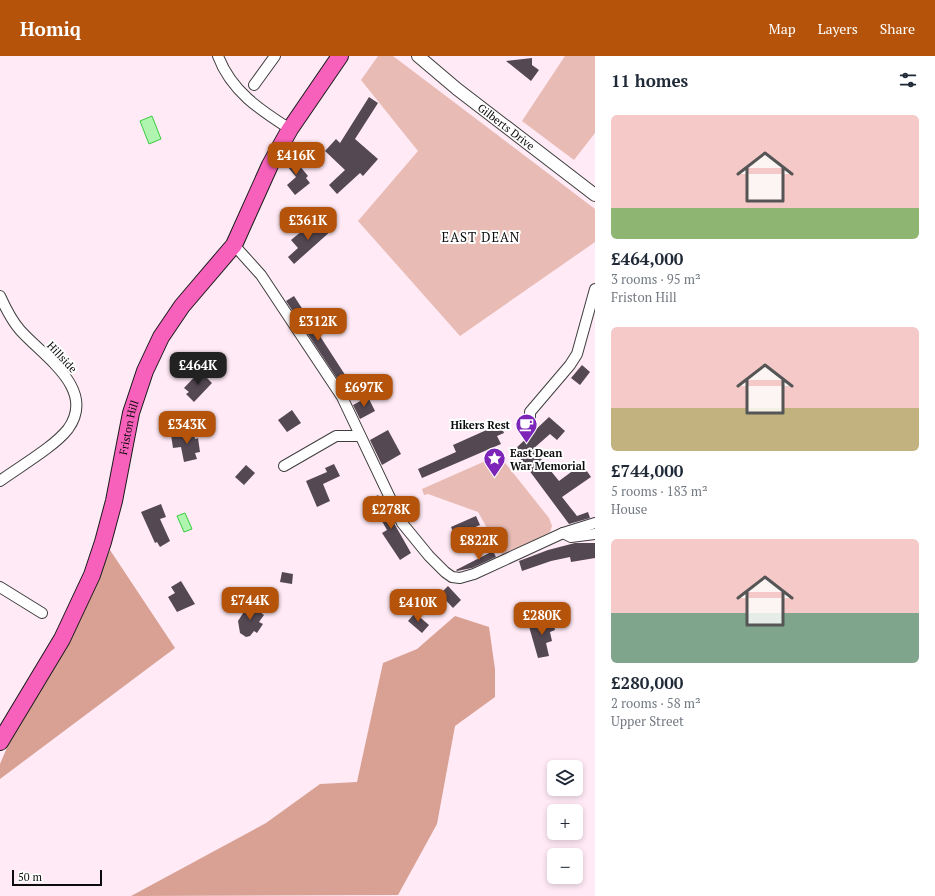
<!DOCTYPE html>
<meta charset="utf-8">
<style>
:root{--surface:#fff;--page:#f2f2f3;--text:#1f2937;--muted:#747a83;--accent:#b45309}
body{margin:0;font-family:"PT Serif",serif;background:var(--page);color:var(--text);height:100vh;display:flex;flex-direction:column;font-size:15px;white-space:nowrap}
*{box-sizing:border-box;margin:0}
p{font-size:13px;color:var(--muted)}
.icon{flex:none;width:22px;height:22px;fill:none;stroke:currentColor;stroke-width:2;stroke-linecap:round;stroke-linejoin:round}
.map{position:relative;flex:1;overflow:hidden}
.drawer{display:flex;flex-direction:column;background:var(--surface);width:340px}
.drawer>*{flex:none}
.tools{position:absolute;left:547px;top:704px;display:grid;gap:8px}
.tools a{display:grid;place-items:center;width:36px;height:36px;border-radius:6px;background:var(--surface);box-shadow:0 2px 6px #0003;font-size:20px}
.scale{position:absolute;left:12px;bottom:10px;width:90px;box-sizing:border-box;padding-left:4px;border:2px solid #0b0b0b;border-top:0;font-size:11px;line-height:14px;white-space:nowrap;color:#0b0b0b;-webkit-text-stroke:3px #fff;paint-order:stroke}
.price{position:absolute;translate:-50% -34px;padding:0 9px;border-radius:8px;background:var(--accent);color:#fff;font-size:13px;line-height:26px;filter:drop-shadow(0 1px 2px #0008)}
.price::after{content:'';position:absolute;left:50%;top:24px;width:12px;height:9px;margin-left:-6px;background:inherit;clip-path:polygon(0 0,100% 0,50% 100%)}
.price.selected{background:#222;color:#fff}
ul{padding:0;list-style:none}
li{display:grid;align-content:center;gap:8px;height:212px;padding:0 16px}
li span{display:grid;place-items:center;height:124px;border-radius:6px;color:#555}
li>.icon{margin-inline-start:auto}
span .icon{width:72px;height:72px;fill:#fffc;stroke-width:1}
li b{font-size:17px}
h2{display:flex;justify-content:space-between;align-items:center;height:48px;padding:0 16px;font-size:17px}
header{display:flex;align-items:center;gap:24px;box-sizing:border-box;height:56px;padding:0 20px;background:var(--accent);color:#fff}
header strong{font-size:19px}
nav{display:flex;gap:22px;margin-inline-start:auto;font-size:14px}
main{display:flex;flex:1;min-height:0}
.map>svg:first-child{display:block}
</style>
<header>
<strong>Homiq</strong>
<nav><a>Map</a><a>Layers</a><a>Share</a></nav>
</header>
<main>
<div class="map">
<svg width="595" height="840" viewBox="0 0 595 840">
<rect width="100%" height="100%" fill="#ffeaf5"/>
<g fill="#e8bbb5">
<polygon points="378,0 393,0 595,153 595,186 460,280 358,165 418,95 361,24"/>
<polygon points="565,0 595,0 595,77 574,104 522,65"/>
<polygon points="490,403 501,404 506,408 549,462 552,470 550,476 503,500 478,456 428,438 424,439 422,433"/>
</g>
<g fill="#d8a194">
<polygon points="110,494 175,592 0,723 0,708 9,687 68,588 100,519"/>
<polygon points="455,560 489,571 495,613 495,641 455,670 437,768 398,839 131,840 266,767 320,728 357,726 383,607 417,593"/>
</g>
<g fill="#aff5b0" stroke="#37cc3d">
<polygon points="152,60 161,83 149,88 140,65"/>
<polygon points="185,457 192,473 184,476 177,460"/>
</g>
<g fill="#544853">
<polygon points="532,2 532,9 539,14 531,25 506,5"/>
<polygon points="369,41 378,47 355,83 378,103 363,120 360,117 337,138 329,129 345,114 325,95 336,83 340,87"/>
<polygon points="290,98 308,120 306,122 310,127 295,139 287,129 296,121 283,105"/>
<polygon points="326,167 332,174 294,208 288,201 298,192 291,184 308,170 314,177"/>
<polygon points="294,240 351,328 344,333 286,245"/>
<polygon points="582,309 590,316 580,329 571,322"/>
<polygon points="200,315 212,327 194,346 186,338 189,336 184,332"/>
<polygon points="368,341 375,355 360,363 353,349"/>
<polygon points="292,354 301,367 287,376 278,364"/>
<polygon points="549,361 565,375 557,384 550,378 533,393 559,425 582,408 591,421 562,441 577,460 588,456 590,462 569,468 514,394"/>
<polygon points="500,368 504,377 497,380 501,388 422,422 418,413 456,396 453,389"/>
<polygon points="388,374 401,398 382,409 370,384"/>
<polygon points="187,376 187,378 194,377 195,383 198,382 200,396 195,397 197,403 184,406 181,391 173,392 171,379"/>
<polygon points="334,408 340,420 323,428 330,445 317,451 306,425 327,416 325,412"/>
<polygon points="246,409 255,417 244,429 235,421"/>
<polygon points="378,439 411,497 400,504 382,477 387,474 370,444"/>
<polygon points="161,448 166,461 160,463 170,485 160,491 157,486 155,487 141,456"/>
<polygon points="476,460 480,469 455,480 451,471"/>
<polygon points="575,487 595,487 595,502 571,506 570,501 551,505 522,515 519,505 548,494"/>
<polygon points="493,495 496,501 472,512 457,515 456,514"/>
<polygon points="282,516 293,518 292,528 280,526"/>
<polygon points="181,525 195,548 177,556 168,541 175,537 171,531"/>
<polygon points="448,530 461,544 453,552 440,538"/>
<polygon points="249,548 264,559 259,566 263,568 257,577 254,575 250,580 246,581 240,577 238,565"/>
<polygon points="415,557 429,569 422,577 408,565"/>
<polygon points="547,562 548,566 553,565 555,574 550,576 552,585 546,587 549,600 538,602 528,567"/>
</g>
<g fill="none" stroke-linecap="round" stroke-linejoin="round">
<defs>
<g id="minor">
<path d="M218 0C231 35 260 54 290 73"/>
<polyline points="254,29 275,0"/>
<polyline points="234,189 261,219 342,341 402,467 429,500 445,516 452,521 460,522 474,518 563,477 595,467"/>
<path d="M0 240C5 251 12 265 20 274 44 301 97 333 68 373 54 391 19 411 0 425"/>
<polyline points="530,366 530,356 570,309 577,298 595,233"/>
<polyline points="284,410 336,380 359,380"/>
<polyline points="563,477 571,481 595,478"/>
<polyline points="0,531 42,557"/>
</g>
<g id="tertiary">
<path id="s1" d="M418 0 457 33 595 139"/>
</g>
<g id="primary">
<path id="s2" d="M0 686 62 583 92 519 103 486 114 445 131 357 145 315 161 281 182 250 234 189 270 109 290 73 340 0"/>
</g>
</defs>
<use href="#minor" stroke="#3e3e3e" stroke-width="12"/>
<use href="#tertiary" stroke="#3e3e3e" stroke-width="14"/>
<use href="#primary" stroke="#1c1c1c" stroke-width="18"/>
<use href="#minor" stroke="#fff" stroke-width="10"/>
<use href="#tertiary" stroke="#fff" stroke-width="12"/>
<use href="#primary" stroke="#f761bb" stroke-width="16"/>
</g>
<defs>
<symbol id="cafe-pin" viewBox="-11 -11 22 30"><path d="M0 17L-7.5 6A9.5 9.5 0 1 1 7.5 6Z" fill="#7d25b9" stroke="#fff"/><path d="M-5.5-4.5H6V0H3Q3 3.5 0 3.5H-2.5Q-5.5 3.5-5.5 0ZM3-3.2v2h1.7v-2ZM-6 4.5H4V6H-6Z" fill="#fff"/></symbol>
<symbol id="sight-pin" viewBox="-11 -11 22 30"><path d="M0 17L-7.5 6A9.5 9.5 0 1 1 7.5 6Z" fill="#7d25b9" stroke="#fff"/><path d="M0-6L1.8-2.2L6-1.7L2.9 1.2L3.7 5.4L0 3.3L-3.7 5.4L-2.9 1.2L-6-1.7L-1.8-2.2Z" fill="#fff"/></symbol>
</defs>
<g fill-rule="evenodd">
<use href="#cafe-pin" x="514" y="356" width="25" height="34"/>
<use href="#sight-pin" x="482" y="390" width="25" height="34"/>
</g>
<g text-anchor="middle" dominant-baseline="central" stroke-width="4" stroke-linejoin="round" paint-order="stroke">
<g font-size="11" fill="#0b0b0b" stroke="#fff">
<text stroke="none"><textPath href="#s1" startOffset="113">Gilberts Drive</textPath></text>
<text transform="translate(62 301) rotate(47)">Hillside</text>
<text stroke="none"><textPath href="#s2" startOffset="343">Friston Hill</textPath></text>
</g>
<g font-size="11" font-weight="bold" fill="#0b0b0b" stroke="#fff" text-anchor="end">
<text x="510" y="369">Hikers Rest</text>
<text x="510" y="397" text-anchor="start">East Dean<tspan x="510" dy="13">War Memorial</tspan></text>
</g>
<g font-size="13" letter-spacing="1" fill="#0b0b0b" stroke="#fff">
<text x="481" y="181">EAST DEAN</text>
</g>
</g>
</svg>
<div class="tools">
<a><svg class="icon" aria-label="layers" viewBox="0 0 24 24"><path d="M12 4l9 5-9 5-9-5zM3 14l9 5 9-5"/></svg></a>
<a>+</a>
<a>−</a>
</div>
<div class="scale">50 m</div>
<b class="price" style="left:296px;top:120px">£416K</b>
<b class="price" style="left:308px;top:185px">£361K</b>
<b class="price" style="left:318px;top:286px">£312K</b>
<b class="price selected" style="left:198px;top:330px">£464K</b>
<b class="price" style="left:364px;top:352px">£697K</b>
<b class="price" style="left:187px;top:389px">£343K</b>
<b class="price" style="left:391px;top:474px">£278K</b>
<b class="price" style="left:479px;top:505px">£822K</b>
<b class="price" style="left:250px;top:565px">£744K</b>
<b class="price" style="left:418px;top:567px">£410K</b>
<b class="price" style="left:542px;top:580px">£280K</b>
</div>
<section class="drawer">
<h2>11 homes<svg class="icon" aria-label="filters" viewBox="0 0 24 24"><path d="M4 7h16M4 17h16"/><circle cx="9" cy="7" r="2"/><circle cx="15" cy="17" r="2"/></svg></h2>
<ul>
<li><span style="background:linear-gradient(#f6c9c9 75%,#8fb573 0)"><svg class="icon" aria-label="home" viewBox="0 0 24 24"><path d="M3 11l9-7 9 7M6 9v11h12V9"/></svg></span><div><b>£464,000</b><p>3 rooms · 95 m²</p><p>Friston Hill</p></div></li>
<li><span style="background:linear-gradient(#f6c9c9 65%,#c2b280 0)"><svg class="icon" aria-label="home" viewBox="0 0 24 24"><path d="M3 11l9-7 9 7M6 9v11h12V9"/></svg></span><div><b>£744,000</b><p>5 rooms · 183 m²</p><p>House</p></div></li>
<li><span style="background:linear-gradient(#f6c9c9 60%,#7fa58c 0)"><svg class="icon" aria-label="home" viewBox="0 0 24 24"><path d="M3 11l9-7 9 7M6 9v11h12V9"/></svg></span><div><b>£280,000</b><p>2 rooms · 58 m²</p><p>Upper Street</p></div></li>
</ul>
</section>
</main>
